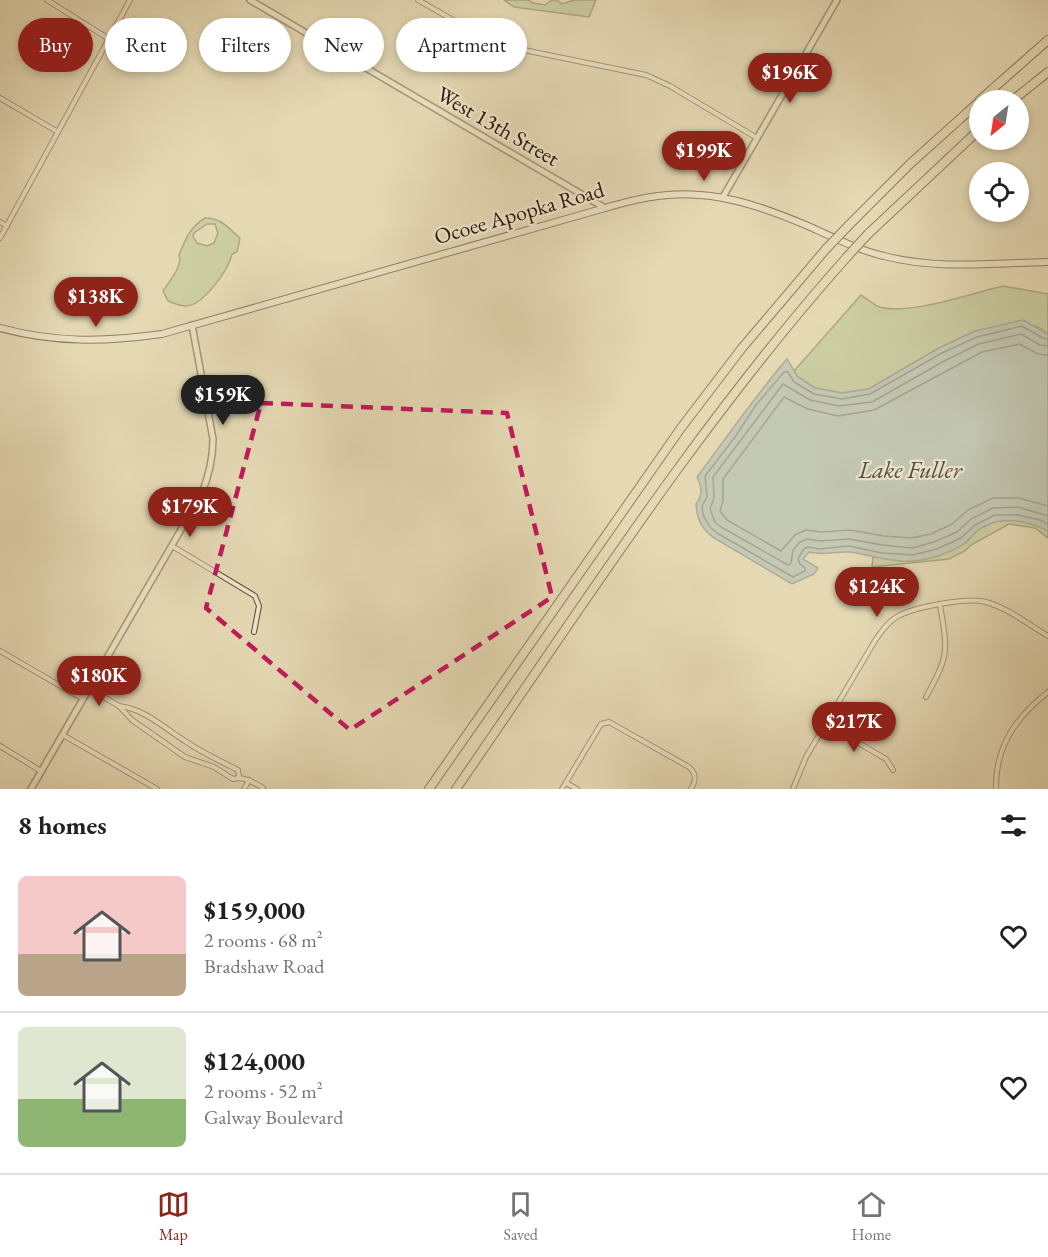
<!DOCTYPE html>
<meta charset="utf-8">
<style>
:root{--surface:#fff;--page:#f2f2f2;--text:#202124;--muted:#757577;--line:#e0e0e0;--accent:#8f2418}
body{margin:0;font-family:"EB Garamond",serif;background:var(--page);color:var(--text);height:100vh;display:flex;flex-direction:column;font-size:22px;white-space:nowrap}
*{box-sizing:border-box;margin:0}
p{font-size:20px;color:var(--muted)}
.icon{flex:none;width:33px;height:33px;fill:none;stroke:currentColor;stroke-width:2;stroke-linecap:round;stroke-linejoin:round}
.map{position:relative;height:789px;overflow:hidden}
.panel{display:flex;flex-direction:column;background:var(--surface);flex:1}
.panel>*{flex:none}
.banner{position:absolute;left:18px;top:18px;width:600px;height:54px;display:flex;gap:12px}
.needle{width:39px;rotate:210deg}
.controls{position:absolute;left:969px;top:90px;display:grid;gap:12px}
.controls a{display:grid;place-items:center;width:60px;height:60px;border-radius:50%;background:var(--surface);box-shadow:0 3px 9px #0003;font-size:30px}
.price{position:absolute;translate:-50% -51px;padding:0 14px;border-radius:21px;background:var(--accent);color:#fff;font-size:20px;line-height:39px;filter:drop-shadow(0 2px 3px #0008)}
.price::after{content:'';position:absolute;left:50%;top:36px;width:18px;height:14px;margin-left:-9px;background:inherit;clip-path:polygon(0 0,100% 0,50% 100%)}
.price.active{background:#222;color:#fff}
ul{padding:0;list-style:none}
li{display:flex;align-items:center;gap:18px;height:150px;padding:0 18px}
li+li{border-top:2px solid var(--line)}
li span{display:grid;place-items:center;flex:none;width:168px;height:120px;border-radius:9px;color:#555}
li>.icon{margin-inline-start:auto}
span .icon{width:72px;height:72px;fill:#fffc;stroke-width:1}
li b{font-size:26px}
h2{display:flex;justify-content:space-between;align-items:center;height:72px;padding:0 18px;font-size:26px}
.pill{padding:0 21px;border-radius:27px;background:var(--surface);box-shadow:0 3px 9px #0003;font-size:21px;line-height:54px}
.pill.active{background:var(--accent);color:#fff}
.tab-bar{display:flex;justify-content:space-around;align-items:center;height:84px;border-top:2px solid var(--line);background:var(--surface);font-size:16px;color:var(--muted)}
.tab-bar a{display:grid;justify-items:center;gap:3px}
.tab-bar .active{color:var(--accent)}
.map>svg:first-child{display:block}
</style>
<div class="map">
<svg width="1048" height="789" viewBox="0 0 1048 789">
<rect width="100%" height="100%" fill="#e5d9b4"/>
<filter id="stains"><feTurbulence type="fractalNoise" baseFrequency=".00333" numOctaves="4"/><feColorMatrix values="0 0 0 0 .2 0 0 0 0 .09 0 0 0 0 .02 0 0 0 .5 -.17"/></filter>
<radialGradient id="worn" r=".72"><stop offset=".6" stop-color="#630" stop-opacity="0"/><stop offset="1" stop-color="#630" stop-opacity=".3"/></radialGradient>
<g fill="#b0c091" stroke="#6d6a4a" stroke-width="1.5" fill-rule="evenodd">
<polygon points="504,0 528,0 533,3 545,5 552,0 557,0 562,4 574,0 596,0 589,17 514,7"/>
<path d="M205 218C222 218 228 228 240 238L237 252 232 254C229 269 203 306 186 306 181 306 173 303 168 301L163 291C169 281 183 267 179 255 185 240 190 227 205 218ZM207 224H215L218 233 214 243 207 246 197 243 193 236 194 233Z"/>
<path d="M1003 286 1048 294V334L1036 326 975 331 939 348 869 389 842 393 815 388 798 377 794 371 861 295C866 298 872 303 877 306 905 317 973 293 1003 286Z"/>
<polygon points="1017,520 1038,526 1048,531 1048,538 1035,528 1009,524 971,545 965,551 949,559 872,567 873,557 913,561 965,543 979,529 996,521"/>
</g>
<path fill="#9bb7b8" stroke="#6e756f" stroke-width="1.5" d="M1023 320 1048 334V531C1027 520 999 515 978 530 974 533 970 539 965 543 952 552 930 560 914 561 892 563 871 555 850 552 836 551 823 556 809 552L803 559 818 568 814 574 792 584 714 538C702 529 697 520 696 504 703 495 702 487 697 477 727 437 755 396 787 359L798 377 815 388 842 393 869 389 939 348 975 331Z"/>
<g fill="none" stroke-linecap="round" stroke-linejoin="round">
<g stroke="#62655d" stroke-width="1.5">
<polyline points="1048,339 1043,338 1022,326 977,337 942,353 870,394 842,399 814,394 794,382 788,372 784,372 756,405 735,437 705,476 707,497 702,506 703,515 710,527 717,533 793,577 805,571 805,568 800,564 798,558 804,549 808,547 819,549 849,546 882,553 913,555 937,549 961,538 975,525 995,515 1018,515 1040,520 1048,524"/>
<polyline points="1048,346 1040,345 1021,334 979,344 946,360 872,402 839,406 810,400 783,384 713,477 714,498 710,509 715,522 721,527 788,565 791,563 793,550 800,542 807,539 820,541 849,539 883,545 912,548 934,542 957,532 971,519 993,508 1018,507 1048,516"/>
<polyline points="1048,355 1038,354 1020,344 982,352 874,410 838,416 808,409 784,397 723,479 723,501 720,511 727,520 781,551 795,535 806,530 821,532 850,530 884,536 911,538 931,534 952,524 968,510 993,498 1019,498 1048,506"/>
</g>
<defs>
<g id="minor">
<polyline points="47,0 109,39"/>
<polyline points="418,0 488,40 514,48 646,75 670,86 757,138"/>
<polyline points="0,98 58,132"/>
<polyline points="0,222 7,226"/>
<polyline points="0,238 130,0"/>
<polyline points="172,546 255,596 259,606 254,632"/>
<polyline points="0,651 83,699"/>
<path d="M90 689 119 706 132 720 185 757 214 767 233 779C244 776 253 782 263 788"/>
<path d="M926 697C949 655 948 652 940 605"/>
<path d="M119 706C145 709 164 728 185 741 201 752 220 761 238 770L239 777"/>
<polyline points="826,724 886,759 893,770"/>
<polyline points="63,735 157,789"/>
<polyline points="0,746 41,771"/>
<polyline points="566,783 577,789"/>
<polyline points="244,789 249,780"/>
<path d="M562 789 601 724 609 722 689 767C697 774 696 781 691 789"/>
<path d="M793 789 806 757 876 639C882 631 887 623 895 618 911 607 968 597 986 602 1008 608 1029 625 1048 636"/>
<path d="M996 789C995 747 1016 717 1048 692"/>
</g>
<g id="tertiary">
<polyline points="250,0 605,208"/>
<polyline points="723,197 837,0"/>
<path d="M31 789 201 495C209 476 213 460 213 439L192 325"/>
</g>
<path id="secondary" d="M0 328C56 343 104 342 162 334L605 208C622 203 640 198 658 196 712 189 759 205 808 226 833 237 858 250 884 256 937 270 994 263 1048 262"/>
<g id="motorway">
<polyline points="980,100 1048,40"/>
<polyline points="1013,100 1048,72"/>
<polyline points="849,225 911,163 980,101"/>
<polyline points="868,234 980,129"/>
<polyline points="429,789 681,428 742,348 826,249"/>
<path d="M456 789C581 608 700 422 846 258"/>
</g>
</defs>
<use href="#minor" stroke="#59442e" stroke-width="6"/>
<use href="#tertiary" stroke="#59442e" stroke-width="8"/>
<use href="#secondary" stroke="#2a1302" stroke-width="8"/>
<use href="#motorway" stroke="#2a1302" stroke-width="10"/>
<use href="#minor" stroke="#eee6ce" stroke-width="4"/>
<use href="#tertiary" stroke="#eee6ce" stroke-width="5"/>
<use href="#secondary" stroke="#eee6ce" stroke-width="6"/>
<use href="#motorway" stroke="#e5d9b4" stroke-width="8"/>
<defs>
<g id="motorway-bridge">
<polyline points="826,249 849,225"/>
<polyline points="846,258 868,234"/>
</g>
</defs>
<use href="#motorway-bridge" stroke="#2a1302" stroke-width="10" stroke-linecap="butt"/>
<use href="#motorway-bridge" stroke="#e5d9b4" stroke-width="8"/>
</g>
<path d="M0 0H1048V789H0ZM261 403 507 413 552 597 350 730 206 608Z" fill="#e5d9b4" fill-opacity=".55" fill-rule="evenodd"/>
<path fill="none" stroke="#c2185b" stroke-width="4.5" stroke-dasharray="12 8" stroke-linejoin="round" d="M261 403 507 413 552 597 350 730 206 608Z"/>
<g text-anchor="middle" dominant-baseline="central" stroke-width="4.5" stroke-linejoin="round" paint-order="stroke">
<g font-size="22" fill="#2a1302" stroke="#eee6ce">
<text transform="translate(498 126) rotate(30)">West 13th Street</text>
<text transform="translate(519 213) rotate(-16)">Ocoee Apopka Road</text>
</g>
<g font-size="24" font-style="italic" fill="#524c42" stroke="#eee6ce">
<text x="910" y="469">Lake Fuller</text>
</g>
</g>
<rect width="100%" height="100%" filter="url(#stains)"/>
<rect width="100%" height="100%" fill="url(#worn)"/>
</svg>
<div class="controls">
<a><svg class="needle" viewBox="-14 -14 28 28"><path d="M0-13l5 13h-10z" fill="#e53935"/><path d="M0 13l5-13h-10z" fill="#757577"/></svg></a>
<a><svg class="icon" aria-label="locate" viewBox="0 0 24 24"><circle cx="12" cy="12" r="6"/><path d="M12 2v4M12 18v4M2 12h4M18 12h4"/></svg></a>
</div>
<b class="price" style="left:790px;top:104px">$196K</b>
<b class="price" style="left:704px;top:182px">$199K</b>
<b class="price" style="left:96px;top:328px">$138K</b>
<b class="price active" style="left:223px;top:426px">$159K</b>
<b class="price" style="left:190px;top:538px">$179K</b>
<b class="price" style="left:877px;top:618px">$124K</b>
<b class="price" style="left:99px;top:707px">$180K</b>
<b class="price" style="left:854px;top:753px">$217K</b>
<div class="banner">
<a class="pill active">Buy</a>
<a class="pill">Rent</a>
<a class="pill">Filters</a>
<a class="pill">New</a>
<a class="pill">Apartment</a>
</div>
</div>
<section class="panel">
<h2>8 homes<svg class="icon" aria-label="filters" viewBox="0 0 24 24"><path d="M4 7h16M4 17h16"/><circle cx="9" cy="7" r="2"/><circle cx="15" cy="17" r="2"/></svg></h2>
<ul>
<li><span style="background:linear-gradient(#f6c9c9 65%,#b9a48a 0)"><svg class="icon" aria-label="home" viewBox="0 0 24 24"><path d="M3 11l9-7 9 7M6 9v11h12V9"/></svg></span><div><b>$159,000</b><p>2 rooms · 68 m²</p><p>Bradshaw Road</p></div><svg class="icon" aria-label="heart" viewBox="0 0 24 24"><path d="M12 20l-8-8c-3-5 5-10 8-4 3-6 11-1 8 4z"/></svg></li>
<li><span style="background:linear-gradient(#dfe7d0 60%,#8fb573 0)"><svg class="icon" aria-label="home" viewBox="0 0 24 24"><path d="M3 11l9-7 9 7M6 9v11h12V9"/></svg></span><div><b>$124,000</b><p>2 rooms · 52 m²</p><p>Galway Boulevard</p></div><svg class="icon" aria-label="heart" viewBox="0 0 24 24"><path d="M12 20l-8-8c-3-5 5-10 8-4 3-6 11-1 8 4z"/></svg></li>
</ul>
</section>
<nav class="tab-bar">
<a class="active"><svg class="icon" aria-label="map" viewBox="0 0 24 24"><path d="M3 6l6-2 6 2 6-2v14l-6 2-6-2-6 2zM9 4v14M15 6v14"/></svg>Map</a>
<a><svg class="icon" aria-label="saved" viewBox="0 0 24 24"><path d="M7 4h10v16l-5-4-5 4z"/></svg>Saved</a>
<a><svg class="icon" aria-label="home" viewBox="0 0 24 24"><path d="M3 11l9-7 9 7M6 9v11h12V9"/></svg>Home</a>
</nav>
